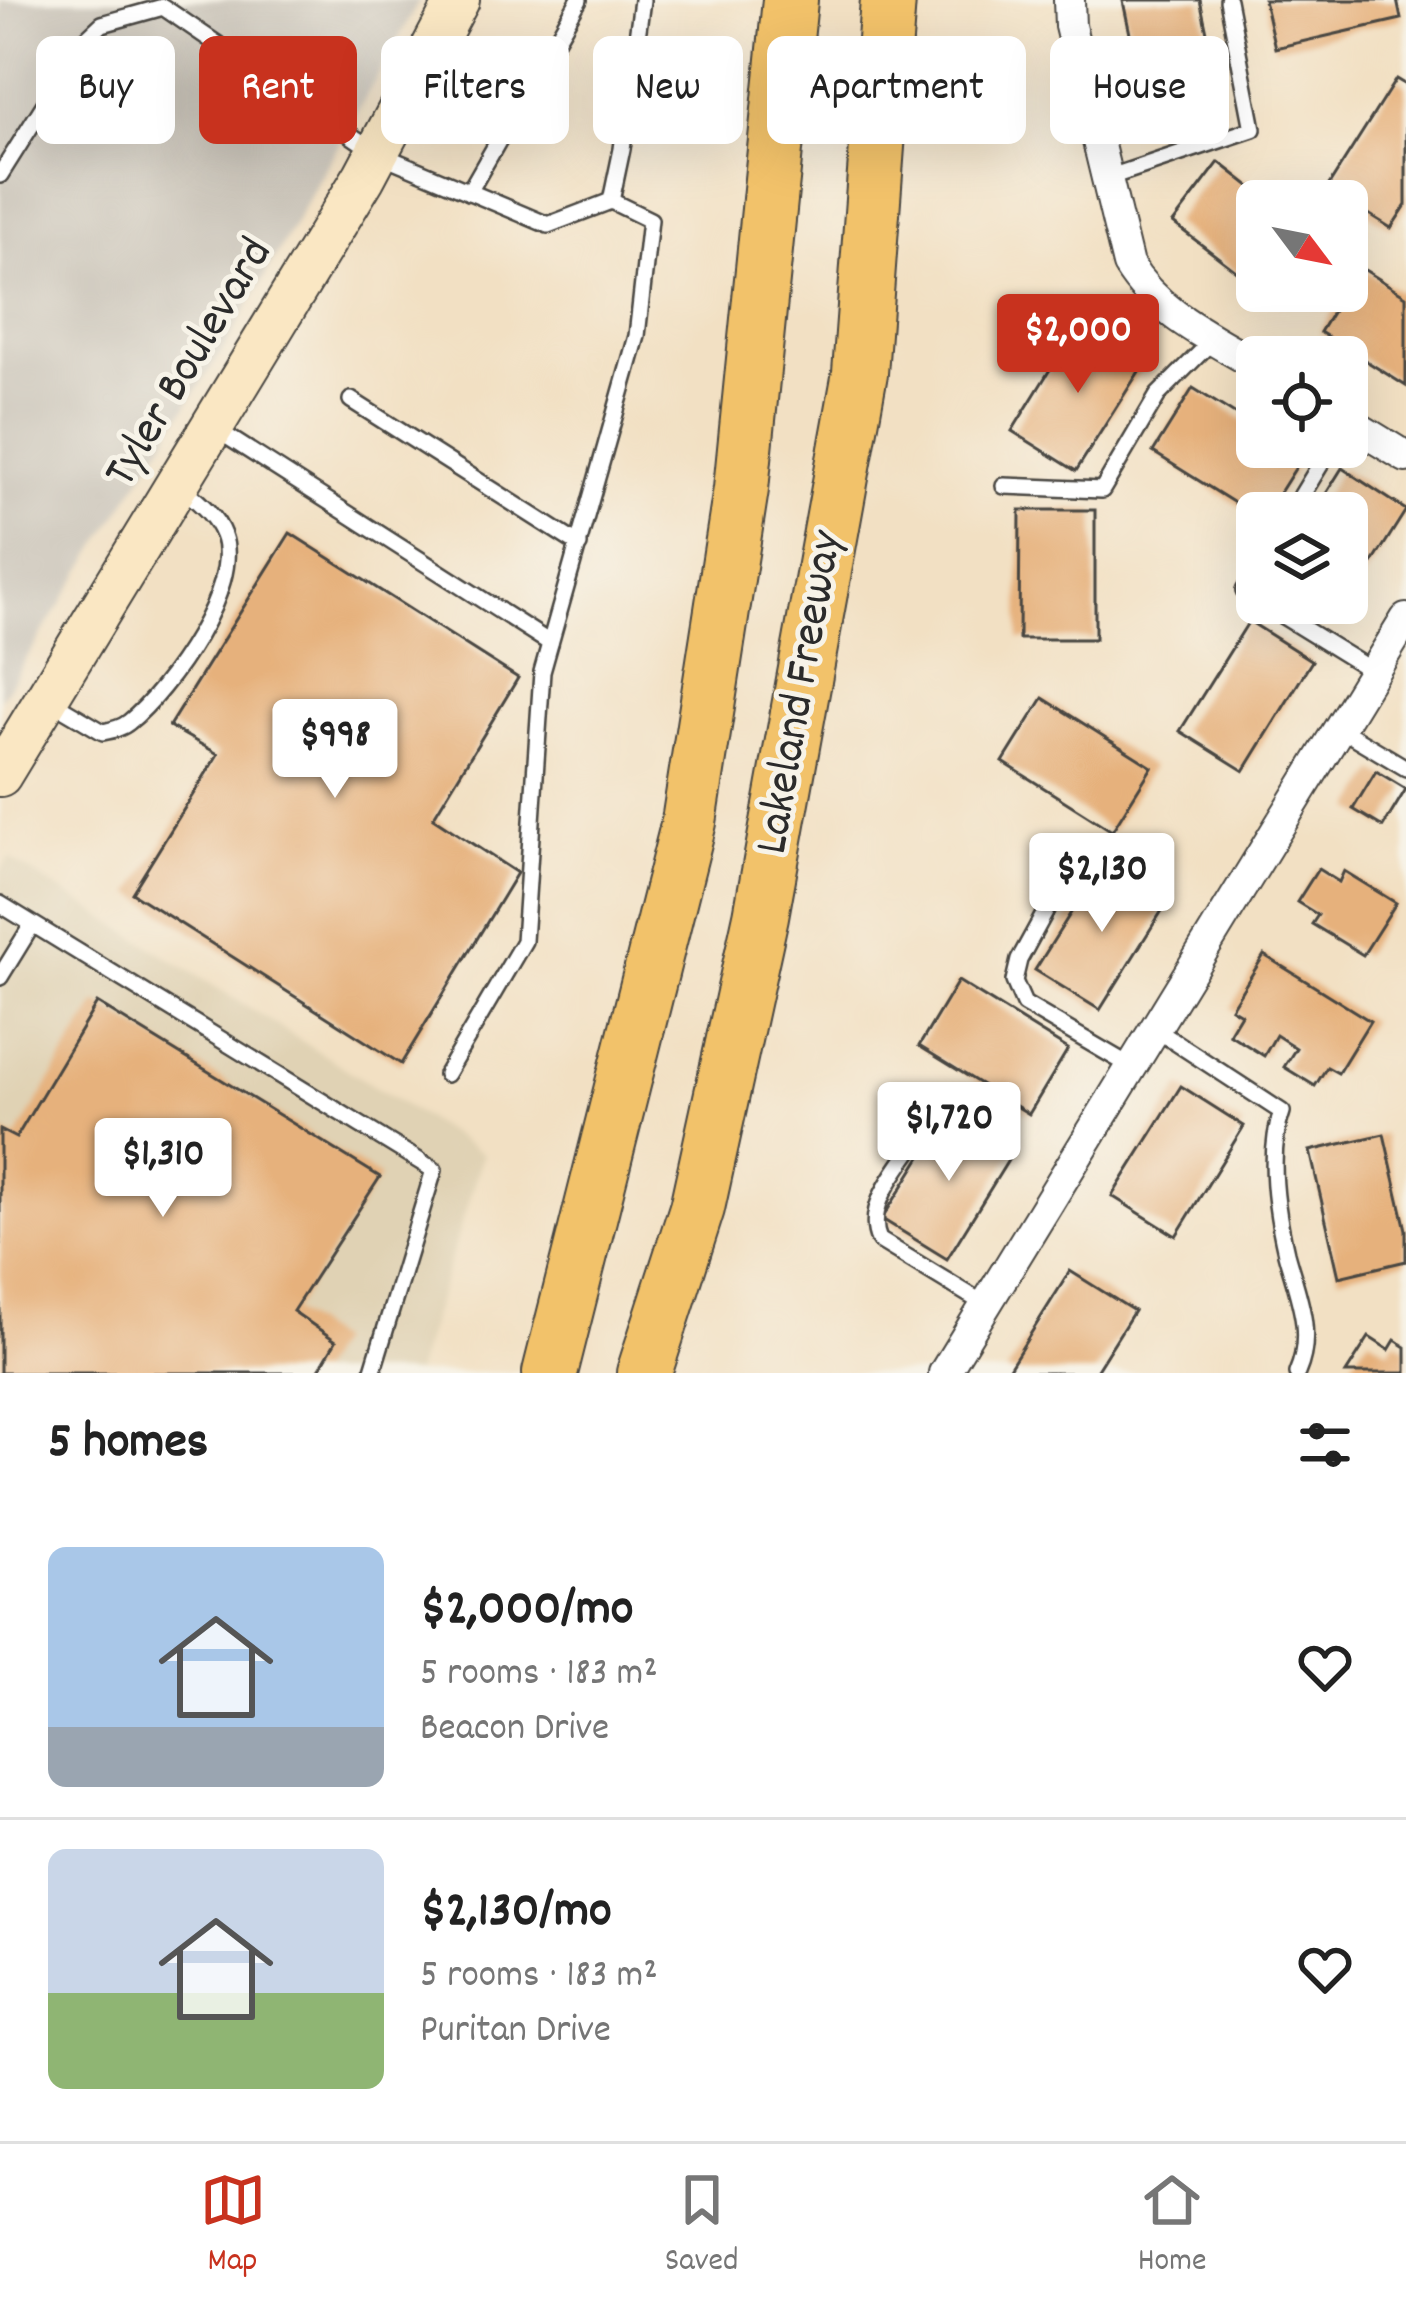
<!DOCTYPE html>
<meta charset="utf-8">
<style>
:root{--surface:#fff;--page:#f2f2f2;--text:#222;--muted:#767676;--line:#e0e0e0;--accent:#c8321e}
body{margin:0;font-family:Dekko,sans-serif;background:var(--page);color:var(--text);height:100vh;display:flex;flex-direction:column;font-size:45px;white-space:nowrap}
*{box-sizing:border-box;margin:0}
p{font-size:39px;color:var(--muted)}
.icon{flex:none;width:66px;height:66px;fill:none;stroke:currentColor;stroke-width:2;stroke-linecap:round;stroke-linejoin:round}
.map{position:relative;height:1373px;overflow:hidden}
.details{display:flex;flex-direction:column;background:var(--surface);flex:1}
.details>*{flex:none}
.hud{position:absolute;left:36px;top:36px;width:1335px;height:108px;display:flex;gap:24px}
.needle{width:78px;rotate:122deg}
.controls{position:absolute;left:1236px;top:180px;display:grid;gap:24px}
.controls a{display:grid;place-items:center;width:132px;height:132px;border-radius:18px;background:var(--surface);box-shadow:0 12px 48px #0002;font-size:60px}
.price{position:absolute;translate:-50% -102px;padding:0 27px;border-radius:12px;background:#fff;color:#222;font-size:39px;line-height:78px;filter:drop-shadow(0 3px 6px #0008)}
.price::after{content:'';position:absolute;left:50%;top:72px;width:36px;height:27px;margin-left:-18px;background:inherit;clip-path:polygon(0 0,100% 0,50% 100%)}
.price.on{background:var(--accent);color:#fff}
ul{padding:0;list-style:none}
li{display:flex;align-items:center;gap:36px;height:300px;padding:0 48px}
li+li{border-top:3px solid var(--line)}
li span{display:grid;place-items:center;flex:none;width:336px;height:240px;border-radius:18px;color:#555}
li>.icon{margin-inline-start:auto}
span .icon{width:144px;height:144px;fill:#fffc;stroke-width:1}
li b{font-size:51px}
h2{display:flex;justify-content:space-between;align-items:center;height:144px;padding:0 48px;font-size:51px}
.tag{padding:0 42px;border-radius:18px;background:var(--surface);box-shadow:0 12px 48px #0002;font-size:42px;line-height:108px}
.tag.on{background:var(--accent);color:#fff}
.tabs{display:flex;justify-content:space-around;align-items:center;height:168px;border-top:3px solid var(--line);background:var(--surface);font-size:33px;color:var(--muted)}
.tabs a{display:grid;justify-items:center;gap:6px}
.tabs .on{color:var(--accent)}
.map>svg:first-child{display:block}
</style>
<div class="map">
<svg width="1406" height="1373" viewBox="0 0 1406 1373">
<rect width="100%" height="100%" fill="#f7f3e8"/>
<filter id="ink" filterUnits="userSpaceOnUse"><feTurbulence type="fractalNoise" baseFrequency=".00833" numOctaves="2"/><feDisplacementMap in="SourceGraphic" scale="24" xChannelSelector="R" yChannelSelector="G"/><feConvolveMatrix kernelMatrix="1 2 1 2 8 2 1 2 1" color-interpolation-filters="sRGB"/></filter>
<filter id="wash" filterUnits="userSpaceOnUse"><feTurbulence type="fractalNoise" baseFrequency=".004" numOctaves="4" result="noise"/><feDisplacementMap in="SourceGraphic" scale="48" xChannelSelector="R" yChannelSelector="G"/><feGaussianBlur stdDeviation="2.7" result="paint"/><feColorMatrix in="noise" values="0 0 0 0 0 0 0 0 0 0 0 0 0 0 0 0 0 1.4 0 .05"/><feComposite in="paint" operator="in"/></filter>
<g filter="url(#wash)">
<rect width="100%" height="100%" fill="#f2e0c3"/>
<polygon fill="#e0d2b4" points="9,858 483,1154 415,1373 0,1373 0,872"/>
<polygon fill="#c9c3b8" points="0,0 420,0 232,335 0,700"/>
<g id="blocks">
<g fill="#e6b17b">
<polygon points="1130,0 1200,0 1224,111 1150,128 1123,1"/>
<polygon points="1264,0 1397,0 1401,19 1275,48"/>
<polygon points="1396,79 1406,85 1406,205 1391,228 1327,188"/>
<polygon points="1219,162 1269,201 1257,201 1257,287 1173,223"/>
<polygon points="1360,267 1406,296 1406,386 1320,332"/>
<polygon points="1080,321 1145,362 1076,471 1012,431"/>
<polygon points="1193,388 1257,428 1257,447 1288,447 1303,456 1267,513 1257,513 1257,517 1153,452"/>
<polygon points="1342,468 1406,510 1338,618 1315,603 1347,603 1347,513 1314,513"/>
<polygon points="1020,510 1095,510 1095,639 1019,639"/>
<polygon points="290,533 518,678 433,818 517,873 401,1064 132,893 218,754 169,726"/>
<polygon points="1249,621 1312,661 1244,771 1180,731"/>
<polygon points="1043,698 1152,767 1112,831 1003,762"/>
<polygon points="1376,771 1406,789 1383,827 1353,809"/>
<polygon points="1104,860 1168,901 1100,1010 1035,970"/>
<polygon points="1318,869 1339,882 1344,871 1396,903 1363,955 1312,924 1318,915 1297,902"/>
<polygon points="1264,955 1370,1021 1338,1073 1327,1067 1315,1086 1284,1067 1296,1048 1276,1035 1264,1056 1229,1034 1241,1014 1231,1008"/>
<polygon points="958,981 1068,1049 1029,1114 919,1046"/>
<polygon points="97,1003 380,1177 293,1311 336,1341 317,1373 0,1373 0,1130 16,1138"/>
<polygon points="1181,1086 1244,1126 1176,1236 1112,1196"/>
<polygon points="951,1109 1015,1149 947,1259 882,1219"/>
<polygon points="1384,1134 1406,1230 1406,1261 1339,1277 1310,1151"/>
<polygon points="1070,1271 1134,1311 1095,1373 1006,1373"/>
<polygon points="1369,1337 1389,1350 1395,1340 1406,1347 1406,1373 1346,1373"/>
</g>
</g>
</g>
<g filter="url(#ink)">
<use href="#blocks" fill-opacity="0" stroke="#494642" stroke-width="3"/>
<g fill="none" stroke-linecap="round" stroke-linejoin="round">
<defs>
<g id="lane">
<polyline points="0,175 85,40 102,24 163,7 377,153 548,225 611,201 622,149 642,0"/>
<polyline points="1107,178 1253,129 1228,0"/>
<polyline points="469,192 579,0"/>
<polyline points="351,400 579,545"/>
<polyline points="214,428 550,643"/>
<polyline points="1004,486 1102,490 1158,395 1214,339"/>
<polyline points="1291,513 1331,447"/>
<polyline points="1257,569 1244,591 1257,600"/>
<polyline points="1262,603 1374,672"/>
<path d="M47 699 103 732C113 730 122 728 129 722 168 691 243 586 223 535 215 514 196 500 180 486"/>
<polyline points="1339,728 1406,768"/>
<polyline points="1059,887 1019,960 1014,981 1024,1004 1132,1067"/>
<polyline points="0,904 434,1170 372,1373"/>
<polyline points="0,977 32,925"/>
<path d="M1155 1029 1282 1112C1267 1153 1276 1210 1286 1253 1297 1294 1315 1332 1297 1373"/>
<polyline points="446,1074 524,941 542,672 637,336 650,220 611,201"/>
<path d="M921 1135C902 1165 863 1205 879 1240L986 1305"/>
</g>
<g id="street">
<path d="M1069 0 1070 26 1128 265C1157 313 1210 337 1257 365"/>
<polyline points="1347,421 1406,457"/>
<polyline points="944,1373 1406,619"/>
</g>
<polyline id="secondary" points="0,775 364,177 458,0"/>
<g id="highway">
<polyline points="550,1373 689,822 741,489 790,0"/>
<polyline points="644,1373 697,1208 761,916 860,373 888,0"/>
</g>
</defs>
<use href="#lane" stroke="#494642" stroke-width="20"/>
<use href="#street" stroke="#494642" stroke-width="34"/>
<use href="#secondary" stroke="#494642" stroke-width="46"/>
<use href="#highway" stroke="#494642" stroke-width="58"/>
<use href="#lane" stroke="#fff" stroke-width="15"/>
<use href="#street" stroke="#fff" stroke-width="30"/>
<use href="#secondary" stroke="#fae7c3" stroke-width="42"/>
<use href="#highway" stroke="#f2c26a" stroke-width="54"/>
</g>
</g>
<g text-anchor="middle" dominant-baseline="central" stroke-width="10" stroke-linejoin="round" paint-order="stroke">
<g font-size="48" fill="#2b2b2b" stroke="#f7f3e8">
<text transform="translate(191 364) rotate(-59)">Tyler Boulevard</text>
<text transform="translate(802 693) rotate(-80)">Lakeland Freeway</text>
</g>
</g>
</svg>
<div class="controls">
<a><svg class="needle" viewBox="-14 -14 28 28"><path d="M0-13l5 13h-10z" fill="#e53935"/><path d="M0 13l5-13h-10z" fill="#767676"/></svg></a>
<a><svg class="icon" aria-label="locate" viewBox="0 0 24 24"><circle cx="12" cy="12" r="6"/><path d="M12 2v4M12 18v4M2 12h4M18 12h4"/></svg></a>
<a><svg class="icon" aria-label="layers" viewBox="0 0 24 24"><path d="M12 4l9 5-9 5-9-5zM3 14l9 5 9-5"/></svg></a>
</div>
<b class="price on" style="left:1078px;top:396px">$2,000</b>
<b class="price" style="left:335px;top:801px">$998</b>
<b class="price" style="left:1102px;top:935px">$2,130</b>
<b class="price" style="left:949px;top:1184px">$1,720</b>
<b class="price" style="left:163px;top:1220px">$1,310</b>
<div class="hud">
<a class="tag">Buy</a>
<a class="tag on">Rent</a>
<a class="tag">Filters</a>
<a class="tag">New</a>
<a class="tag">Apartment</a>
<a class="tag">House</a>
</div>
</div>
<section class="details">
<h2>5 homes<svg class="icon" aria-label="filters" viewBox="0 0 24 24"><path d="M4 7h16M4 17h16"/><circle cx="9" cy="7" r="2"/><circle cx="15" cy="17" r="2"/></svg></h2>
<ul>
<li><span style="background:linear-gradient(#a9c7e8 75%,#9aa5b1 0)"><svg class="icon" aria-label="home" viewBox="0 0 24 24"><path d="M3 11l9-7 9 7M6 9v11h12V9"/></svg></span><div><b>$2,000/mo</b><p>5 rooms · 183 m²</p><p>Beacon Drive</p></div><svg class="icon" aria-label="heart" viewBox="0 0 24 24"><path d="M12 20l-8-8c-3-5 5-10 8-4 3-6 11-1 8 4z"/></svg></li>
<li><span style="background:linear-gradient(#c9d6e8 60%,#8fb573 0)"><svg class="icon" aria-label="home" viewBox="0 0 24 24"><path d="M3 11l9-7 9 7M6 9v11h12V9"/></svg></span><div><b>$2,130/mo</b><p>5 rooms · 183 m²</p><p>Puritan Drive</p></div><svg class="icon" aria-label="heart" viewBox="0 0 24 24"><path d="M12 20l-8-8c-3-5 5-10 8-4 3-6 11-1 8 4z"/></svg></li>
</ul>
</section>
<nav class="tabs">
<a class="on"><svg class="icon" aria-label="map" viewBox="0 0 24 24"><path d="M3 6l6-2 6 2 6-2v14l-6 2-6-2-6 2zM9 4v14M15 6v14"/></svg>Map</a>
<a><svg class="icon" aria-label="saved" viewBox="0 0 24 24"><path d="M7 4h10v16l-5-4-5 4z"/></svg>Saved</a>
<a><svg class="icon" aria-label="home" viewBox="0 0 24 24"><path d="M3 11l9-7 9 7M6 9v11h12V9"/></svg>Home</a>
</nav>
